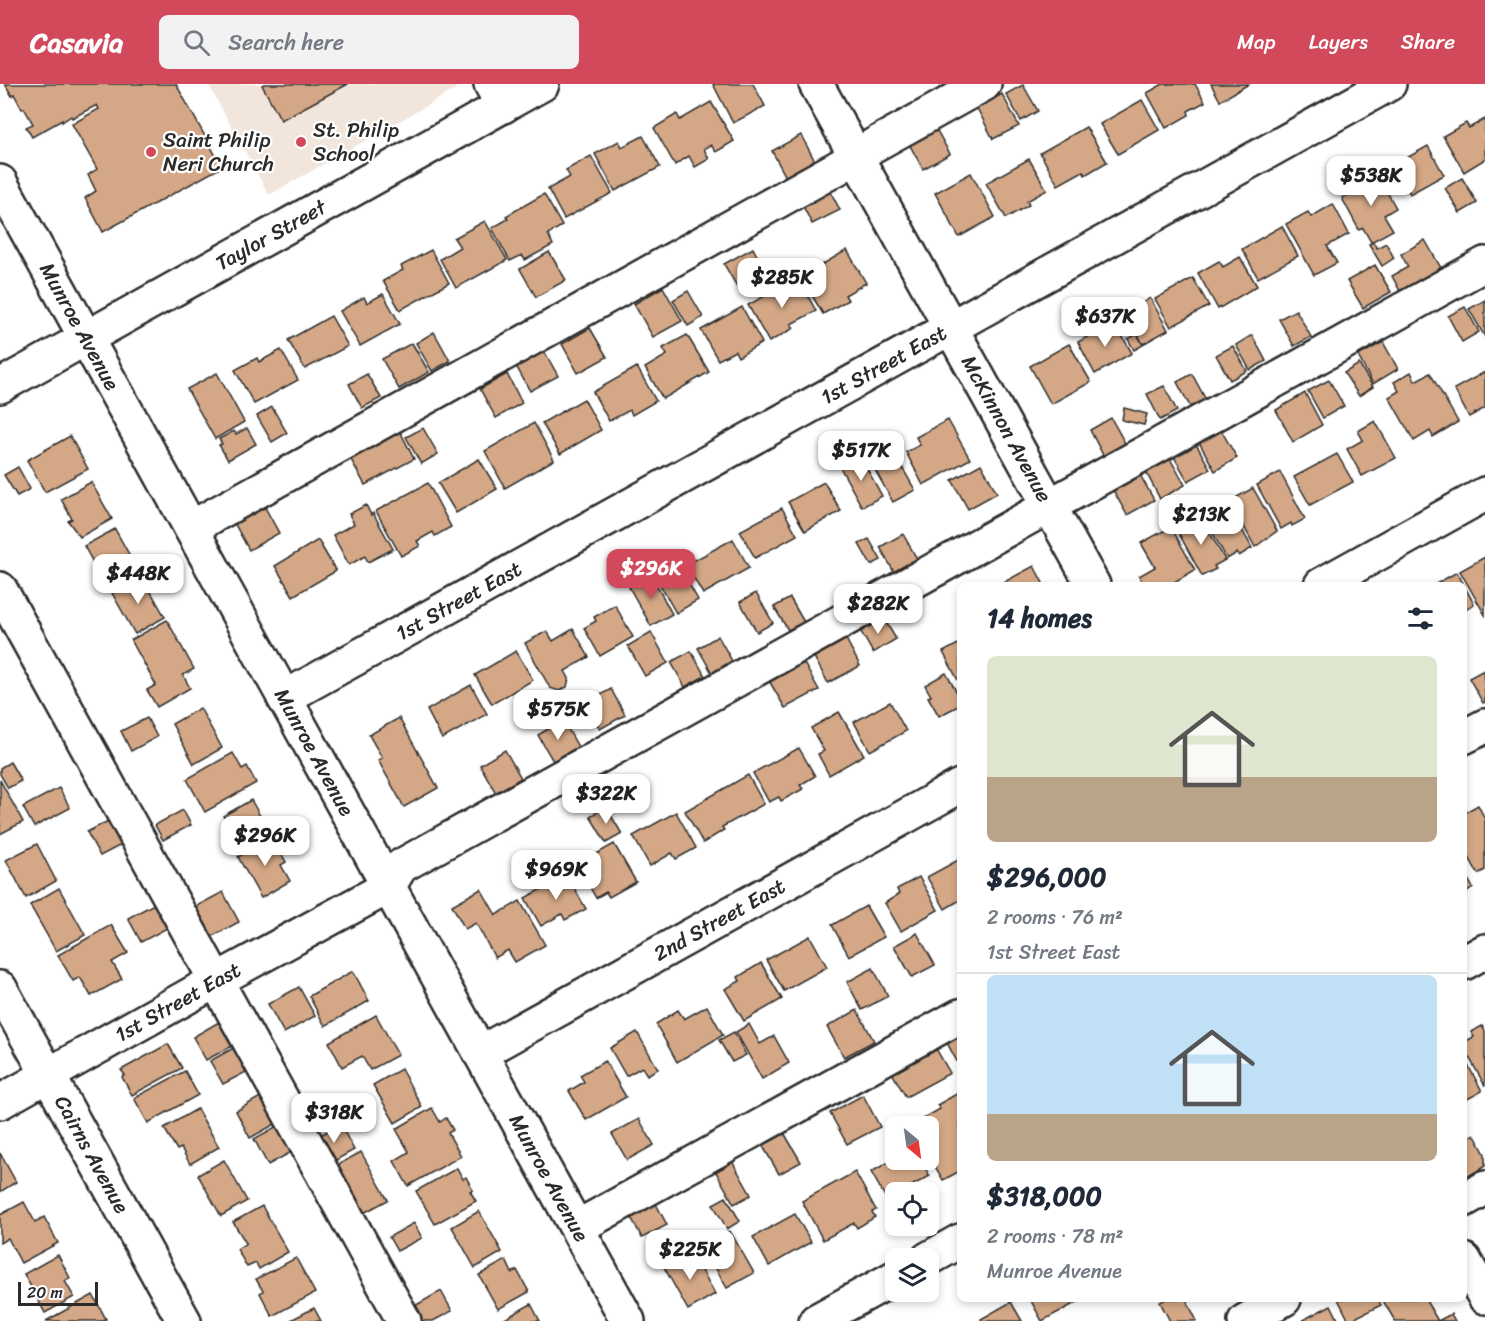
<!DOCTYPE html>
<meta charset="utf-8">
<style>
:root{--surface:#fff;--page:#f2f2f3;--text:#1f2937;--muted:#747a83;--line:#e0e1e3;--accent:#d1495b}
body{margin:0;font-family:Sriracha,sans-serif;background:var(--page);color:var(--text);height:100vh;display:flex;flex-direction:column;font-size:22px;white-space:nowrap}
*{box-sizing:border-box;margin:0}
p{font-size:20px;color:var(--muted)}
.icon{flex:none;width:33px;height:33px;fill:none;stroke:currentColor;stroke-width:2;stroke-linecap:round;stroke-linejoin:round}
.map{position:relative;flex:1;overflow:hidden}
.side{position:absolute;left:957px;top:498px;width:510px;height:720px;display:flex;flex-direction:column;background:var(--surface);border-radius:9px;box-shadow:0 3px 9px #0003}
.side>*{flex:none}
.needle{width:39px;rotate:151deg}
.fabs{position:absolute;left:885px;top:1032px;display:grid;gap:12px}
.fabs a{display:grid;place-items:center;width:54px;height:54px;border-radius:9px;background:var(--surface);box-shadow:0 3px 9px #0003;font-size:30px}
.scale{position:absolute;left:18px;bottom:15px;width:80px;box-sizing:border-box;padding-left:6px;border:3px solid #2b2b2b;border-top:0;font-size:16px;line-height:21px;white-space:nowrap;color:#2b2b2b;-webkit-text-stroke:4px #fff;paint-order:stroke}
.price{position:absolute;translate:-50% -51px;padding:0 14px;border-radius:12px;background:#fff;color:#222;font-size:20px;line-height:39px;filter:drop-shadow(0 2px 3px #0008)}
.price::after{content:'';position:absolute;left:50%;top:36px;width:18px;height:14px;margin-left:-9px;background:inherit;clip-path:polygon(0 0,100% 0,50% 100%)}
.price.selected{background:var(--accent);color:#fff}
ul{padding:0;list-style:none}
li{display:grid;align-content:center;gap:12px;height:318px;padding:0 30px}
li+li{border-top:2px solid var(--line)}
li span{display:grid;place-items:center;height:186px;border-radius:9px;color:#555}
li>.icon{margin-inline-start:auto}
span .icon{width:108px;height:108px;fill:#fffc;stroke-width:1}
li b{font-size:26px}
h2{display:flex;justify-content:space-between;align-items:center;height:72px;padding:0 30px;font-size:26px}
header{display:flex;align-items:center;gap:36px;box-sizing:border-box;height:84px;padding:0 30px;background:var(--accent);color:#fff}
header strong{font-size:28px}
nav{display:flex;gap:33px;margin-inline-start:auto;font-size:21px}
.search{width:420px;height:54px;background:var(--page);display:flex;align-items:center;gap:15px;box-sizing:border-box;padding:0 21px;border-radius:9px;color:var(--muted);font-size:22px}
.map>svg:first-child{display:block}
</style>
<header>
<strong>Casavia</strong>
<div class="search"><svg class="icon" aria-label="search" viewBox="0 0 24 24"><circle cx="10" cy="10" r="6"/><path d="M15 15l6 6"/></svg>Search here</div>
<nav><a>Map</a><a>Layers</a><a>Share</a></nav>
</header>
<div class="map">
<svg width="1485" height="1237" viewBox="0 0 1485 1237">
<rect width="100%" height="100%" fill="#fff"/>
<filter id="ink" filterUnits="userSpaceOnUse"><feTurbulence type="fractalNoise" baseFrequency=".0167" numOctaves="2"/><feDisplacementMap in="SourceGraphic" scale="12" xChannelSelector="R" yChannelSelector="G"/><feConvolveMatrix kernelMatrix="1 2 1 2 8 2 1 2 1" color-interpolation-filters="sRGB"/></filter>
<g filter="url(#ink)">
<polygon fill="#f2e5db" points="208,0 453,0 456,5 269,111"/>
<g fill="#d4a886" stroke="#2b2b2b" stroke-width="1.5">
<polygon points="5,0 176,0 222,83 103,148 85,114 96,107 88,91 97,85 72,40 99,25 97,21 72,34 71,32 62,38 62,36 32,53 26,43 33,40 24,24 22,25 14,10 12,12"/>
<polygon points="264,0 348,0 281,36 262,1"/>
<polygon points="713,0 753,0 765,22 733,39"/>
<polygon points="1163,0 1195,0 1205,18 1188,27 1189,31 1166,44 1147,9"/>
<polygon points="1211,0 1249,0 1220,17"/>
<polygon points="1023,1 1038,27 1021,37 1006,10"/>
<polygon points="1002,10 1019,42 993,55 977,24"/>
<polygon points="1142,16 1159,46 1118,70 1100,40"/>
<polygon points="711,18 734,57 716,68 711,61 704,65 709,75 695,83 689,72 675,81 654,44 677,30 680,36"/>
<polygon points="1485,35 1485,75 1464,88 1443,52 1466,39 1469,44"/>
<polygon points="935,43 950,70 923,85 908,58"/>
<polygon points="1086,43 1107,78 1085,91 1083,87 1058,101 1040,69"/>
<polygon points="801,51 817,81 788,97 772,67"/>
<polygon points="643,52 660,83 615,107 595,70 619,57 622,63"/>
<polygon points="1428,62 1444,91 1410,110 1394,81"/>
<polygon points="591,72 612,109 564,135 548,105 570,93 566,86"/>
<polygon points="1029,75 1047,106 1027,117 1029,121 1006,134 986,99"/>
<polygon points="971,89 995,133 959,153 935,109"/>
<polygon points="1380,89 1384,96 1381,97 1396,124 1384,131 1393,146 1371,158 1363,144 1359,146 1342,114 1356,106 1354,104"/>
<polygon points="1462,94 1477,119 1460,129 1445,104"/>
<polygon points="828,103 840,126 812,140 801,118"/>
<polygon points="544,110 562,142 548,150 553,161 525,176 522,171 510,177 492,144 508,135 506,132"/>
<polygon points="1333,120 1349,150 1327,162 1337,179 1314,191 1286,140 1308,128 1311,133"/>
<polygon points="485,137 507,176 456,204 440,175 460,163 454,154"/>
<polygon points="1282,142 1298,172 1258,194 1242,165"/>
<polygon points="1425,156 1441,184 1400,207 1392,192 1408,183 1401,170"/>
<polygon points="1373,158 1377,164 1386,159 1394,174 1382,182 1369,160"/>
<polygon points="753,164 767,191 739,206 724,180"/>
<polygon points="431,166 449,199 400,226 383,197 403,186 401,182"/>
<polygon points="847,166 866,199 845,211 848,216 823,230 801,193"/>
<polygon points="549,168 566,196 536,213 520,185"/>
<polygon points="1240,173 1257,202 1218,225 1198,189 1219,177 1223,183"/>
<polygon points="1375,181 1391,208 1363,224 1347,197"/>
<polygon points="798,194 816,227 791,240 794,244 769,258 748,221"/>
<polygon points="1193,194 1209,222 1171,243 1155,215"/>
<polygon points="663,203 682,237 653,253 634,220"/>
<polygon points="688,207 703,233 688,242 673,216"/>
<polygon points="383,210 400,240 360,262 340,227 364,213 367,219"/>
<polygon points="1150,214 1168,246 1143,260 1126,230"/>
<polygon points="1485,216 1485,253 1469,225"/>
<polygon points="742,223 762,259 738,273 735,267 718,276 701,246"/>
<polygon points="1465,223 1479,248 1462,258 1448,232"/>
<polygon points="1296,226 1311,253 1294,262 1279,235"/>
<polygon points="331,232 348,262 305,285 288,256"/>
<polygon points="1114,238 1132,269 1095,290 1078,258"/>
<polygon points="590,244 607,273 578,289 562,260"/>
<polygon points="434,248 450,277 432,287 416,259"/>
<polygon points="1137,250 1143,261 1134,266 1128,255"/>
<polygon points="687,251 709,288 663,315 645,284 667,271 663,264"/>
<polygon points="1252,251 1266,277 1250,286 1236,261"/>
<polygon points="1383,258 1398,285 1373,300 1358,272"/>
<polygon points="412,259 429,288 399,305 382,275"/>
<polygon points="1069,260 1091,298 1051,320 1030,282"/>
<polygon points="1233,262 1247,287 1230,296 1216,271"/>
<polygon points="543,265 558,292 530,307 515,280"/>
<polygon points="281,266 298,296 254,320 235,286 257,274 259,278"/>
<polygon points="1359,280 1373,303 1359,312 1344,289"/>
<polygon points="637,283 656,317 632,331 630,326 609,337 593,308"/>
<polygon points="1411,288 1415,297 1430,289 1458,338 1433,353 1430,347 1414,357 1389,313 1399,307 1394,298"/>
<polygon points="1485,288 1485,324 1469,333 1454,305"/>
<polygon points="217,289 244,338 215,355 187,305"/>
<polygon points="367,290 381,314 362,324 349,300"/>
<polygon points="507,290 522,319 496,334 480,305"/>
<polygon points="1192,290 1206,316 1191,324 1177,298"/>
<polygon points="1329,296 1344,322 1323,334 1308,307"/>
<polygon points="1164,302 1177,327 1160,336 1147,310"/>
<polygon points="1305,309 1322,341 1293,358 1276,326"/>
<polygon points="584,315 601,346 560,370 542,339"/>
<polygon points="272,323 287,349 272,358 257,332"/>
<polygon points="1124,324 1147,330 1144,341 1122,336"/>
<polygon points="1111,334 1126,361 1104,373 1090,346"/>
<polygon points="948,336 970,375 923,401 906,368 920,361 916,353"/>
<polygon points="1375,337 1396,374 1362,392 1347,365 1363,356 1358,347"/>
<polygon points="534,339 554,376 505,404 485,367"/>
<polygon points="247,344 256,360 228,376 219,361 222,360 219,355 234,347 236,350"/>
<polygon points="423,344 438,370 421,380 406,353"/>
<polygon points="399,345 414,375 365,401 349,372"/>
<polygon points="1221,346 1237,374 1215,387 1199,358"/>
<polygon points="70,352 88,385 45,408 27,376"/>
<polygon points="886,355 915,406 893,418 865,368"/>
<polygon points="1195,358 1210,385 1188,397 1173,371"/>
<polygon points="1337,370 1353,398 1310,421 1294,393"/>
<polygon points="860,372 882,412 862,423 840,383"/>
<polygon points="1169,373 1185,401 1160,415 1145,386"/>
<polygon points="479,375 497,405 456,429 438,399"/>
<polygon points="981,380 997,409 968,425 952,396"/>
<polygon points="18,383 30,405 17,412 4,391"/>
<polygon points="1280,388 1305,435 1292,442 1291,439 1281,445 1257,401"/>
<polygon points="1139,389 1154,416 1127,431 1112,404"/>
<polygon points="91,398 112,435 80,453 68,437 72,435 61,415"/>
<polygon points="824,398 841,427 805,447 788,418"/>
<polygon points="428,399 451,443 435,452 433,448 417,457 420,462 401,472 376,427"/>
<polygon points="1253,404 1277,447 1255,463 1230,417"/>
<polygon points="262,418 279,449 249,466 232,435"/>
<polygon points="1227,418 1252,464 1239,472 1237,469 1227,475 1203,431"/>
<polygon points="366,421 371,431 373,429 393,465 368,478 365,472 349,481 333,451 354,440 349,430"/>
<polygon points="782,424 797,451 755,474 740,447"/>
<polygon points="1201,433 1225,476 1214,482 1216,485 1202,492 1177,446"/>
<polygon points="1171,443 1195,486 1169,501 1144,501 1139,492 1155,483 1141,459"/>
<polygon points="115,445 136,483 105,500 84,462"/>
<polygon points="903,450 917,475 894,488 880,463"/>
<polygon points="733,455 749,484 703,510 686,481"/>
<polygon points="869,455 881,476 871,481 859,460"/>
<polygon points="318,456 336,487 293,512 275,482"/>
<polygon points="1485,473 1485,531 1460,487"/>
<polygon points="676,477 698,516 676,529 654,490"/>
<polygon points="1034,482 1044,501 1006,501 1004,498"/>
<polygon points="1457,488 1464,501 1434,501"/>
<polygon points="651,491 672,530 651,542 629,503"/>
<polygon points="142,492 165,533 135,550 112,509"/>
<polygon points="1464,501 1474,520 1464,526"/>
<polygon points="756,509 773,539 757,548 740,518"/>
<polygon points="790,514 804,538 788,546 774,523"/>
<polygon points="615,521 633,553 600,572 584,544 596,537 594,533"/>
<polygon points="883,533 896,555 873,569 860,546"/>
<polygon points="167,536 194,585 183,591 190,604 157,623 147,606 156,601 131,556"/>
<polygon points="573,545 589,573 565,587 569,594 567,603 559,607 550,604 525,559 547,547 553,557"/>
<polygon points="651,548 668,579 645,592 628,562"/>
<polygon points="718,552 732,577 712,589 698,564"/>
<polygon points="845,553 860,582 828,599 813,571"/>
<polygon points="960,559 960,600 943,568"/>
<polygon points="516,567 533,596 492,620 475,591"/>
<polygon points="691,567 705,592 685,603 671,578"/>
<polygon points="802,576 819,606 785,624 768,595"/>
<polygon points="1484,586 1485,618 1483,619 1469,594"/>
<polygon points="946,589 960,614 960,621 939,632 928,613 931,612 925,601"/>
<polygon points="471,601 487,630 442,655 427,626"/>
<polygon points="611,605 625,631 600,645 586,619"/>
<polygon points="890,618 906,647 870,667 854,638"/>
<polygon points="200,624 222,664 194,680 172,640"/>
<polygon points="839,628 864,671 829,691 818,670 824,667 811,644"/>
<polygon points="147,634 157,653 131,667 121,647"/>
<polygon points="399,634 438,704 404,723 378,676 382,674 369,651"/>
<polygon points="563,636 578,663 553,677 538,651"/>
<polygon points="799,664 815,692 800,701 803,705 781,717 779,713 769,718 753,689"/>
<polygon points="505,666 521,694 496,709 480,681"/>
<polygon points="233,669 242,685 247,682 256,699 205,728 187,695"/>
<polygon points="10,678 21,697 8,704 0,690 0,684"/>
<polygon points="748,691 764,720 722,743 724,746 703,759 685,727"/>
<polygon points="0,696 23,738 0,750"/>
<polygon points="59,704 70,724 34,743 23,723"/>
<polygon points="251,716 267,744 239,760 223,732"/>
<polygon points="1478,721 1485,735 1485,786 1478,790 1464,764 1464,729"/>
<polygon points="606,723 622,750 606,759 590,732"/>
<polygon points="183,726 191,741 163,756 155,741"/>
<polygon points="676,728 696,764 676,775 672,769 650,782 633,752"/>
<polygon points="110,736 123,760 100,772 87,748"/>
<polygon points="272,753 286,778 281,781 290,797 261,814 238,773"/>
<polygon points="37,760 56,797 26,814 6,776"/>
<polygon points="614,760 636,798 609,813 606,808 596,814 577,781"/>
<polygon points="960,775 960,816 945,825 927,793"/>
<polygon points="1464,788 1473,804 1464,810"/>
<polygon points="567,791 586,825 565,836 562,830 541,842 525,814"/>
<polygon points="919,793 938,826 901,847 885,819 899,810 897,805"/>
<polygon points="59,804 85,851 56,867 30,821"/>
<polygon points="481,805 496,831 520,817 545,861 515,878 508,866 495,874 476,839 465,845 452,821"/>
<polygon points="223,808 239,838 205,856 189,826"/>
<polygon points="154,820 167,844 141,858 128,834"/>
<polygon points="866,822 884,853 849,872 832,841"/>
<polygon points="111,841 128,869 112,878 122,895 91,912 80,893 73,897 58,871"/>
<polygon points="917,849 935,881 912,893 894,862"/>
<polygon points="810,852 827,883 784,907 766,876"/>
<polygon points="761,879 782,915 744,937 725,905 740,897 738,893"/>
<polygon points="873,884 888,912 862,926 847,898"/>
<polygon points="353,887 369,917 325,942 309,912"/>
<polygon points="299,903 315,932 284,949 268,920"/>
<polygon points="707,922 723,951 677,978 656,940 678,926 684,935"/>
<polygon points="857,926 874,957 844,973 827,943"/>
<polygon points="376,931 398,971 370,986 362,972 342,983 329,958"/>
<polygon points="224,935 238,959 206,976 193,953"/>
<polygon points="749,940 760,960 774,952 789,979 762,995 736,948"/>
<polygon points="1482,942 1485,947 1485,1002 1464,964 1464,958 1474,953 1471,948"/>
<polygon points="637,948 658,985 647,991 642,983 626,992 610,964"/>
<polygon points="734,948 746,971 732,978 719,956"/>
<polygon points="960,949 960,983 946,957"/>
<polygon points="168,960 182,984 132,1011 122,993 125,991 121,986"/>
<polygon points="237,962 250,986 223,1000 210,977"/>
<polygon points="935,963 950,989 906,1013 891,987"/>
<polygon points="1464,974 1482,1007 1464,1017"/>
<polygon points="605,977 626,1013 586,1036 569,1007 584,998 580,991"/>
<polygon points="401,985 422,1023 395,1039 373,1001"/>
<polygon points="185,987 198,1011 148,1039 134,1014"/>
<polygon points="960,1008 960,1087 943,1096 928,1070 928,1042 913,1042 912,1041 940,1025 937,1021"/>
<polygon points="863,1011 880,1043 847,1060 830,1029"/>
<polygon points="262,1012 277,1039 250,1054 236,1027"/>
<polygon points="432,1024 440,1038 446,1034 453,1046 448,1049 461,1072 408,1102 394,1077 409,1068 396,1045"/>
<polygon points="197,1025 219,1063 190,1080 181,1064 177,1066 164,1044"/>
<polygon points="639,1035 654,1061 627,1076 612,1050"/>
<polygon points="281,1040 295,1066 268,1081 254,1055"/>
<polygon points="340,1040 354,1066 329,1080 315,1054"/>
<polygon points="783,1047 801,1078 779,1090 761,1059"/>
<polygon points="1474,1050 1485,1070 1485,1082 1467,1093 1464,1088 1464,1056"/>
<polygon points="361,1068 388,1116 360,1131 334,1083"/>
<polygon points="0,1069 16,1098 0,1108"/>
<polygon points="896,1074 920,1076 930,1092 900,1108 896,1108 896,1111 887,1116 871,1088"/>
<polygon points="224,1076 247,1117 221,1132 198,1091"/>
<polygon points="732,1077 751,1111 734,1120 715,1086"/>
<polygon points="457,1084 463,1095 466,1093 473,1106 470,1107 476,1117 435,1140 416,1107"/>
<polygon points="855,1088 876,1126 872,1128 875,1133 857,1144 854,1139 823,1156 802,1117"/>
<polygon points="726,1113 740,1137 727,1145 713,1120"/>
<polygon points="24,1118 35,1138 44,1133 58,1159 21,1179 8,1154 0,1159 0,1131"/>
<polygon points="655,1118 667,1141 642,1154 630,1131"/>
<polygon points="262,1122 288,1168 259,1185 256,1179 247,1183 237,1165 246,1159 233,1138"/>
<polygon points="479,1127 502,1168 475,1184 452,1143"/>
<polygon points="795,1130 811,1158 769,1182 753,1153"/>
<polygon points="414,1139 422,1154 397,1167 389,1153"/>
<polygon points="730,1147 754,1189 727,1204 703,1162"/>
<polygon points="674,1152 682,1166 657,1179 650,1165"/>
<polygon points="692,1168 715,1210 688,1226 664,1183"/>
<polygon points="58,1171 70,1194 65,1197 74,1213 45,1229 24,1190"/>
<polygon points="296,1174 315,1209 272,1232 260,1209 263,1207 256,1195"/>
<polygon points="506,1176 512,1189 517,1186 529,1208 498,1225 479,1191"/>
<polygon points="441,1207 452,1227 433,1237 419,1237 411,1224"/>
<polygon points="93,1211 106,1235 102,1237 46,1237"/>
<polygon points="1030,1215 1083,1215 1042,1237"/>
<polygon points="1166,1215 1186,1215 1197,1237 1170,1237 1160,1218"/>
<polygon points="1338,1215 1378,1215 1381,1221 1349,1237"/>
<polygon points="1382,1215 1425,1215 1438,1237 1451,1230 1455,1237 1395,1237"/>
<polygon points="1011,1218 1022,1237 982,1237 981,1235"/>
<polygon points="531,1220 540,1237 504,1237 503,1236"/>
<polygon points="1331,1221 1339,1237 1304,1237 1303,1236"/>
<polygon points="314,1224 321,1237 289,1237"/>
</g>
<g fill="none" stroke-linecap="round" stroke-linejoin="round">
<defs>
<g id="minor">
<polyline points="491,0 503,22"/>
<path id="s1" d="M816 0 1093 501"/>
<path id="s2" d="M0 98 628 1237"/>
<polyline points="191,444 839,83 874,61 984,0"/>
<polyline points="1321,501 1485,410"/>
<polyline points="0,505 404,1237"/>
<path id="s3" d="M284 614 1389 0"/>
<polyline points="1464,653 1485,642"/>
<polyline points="1464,879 1485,867"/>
<path id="s4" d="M0 904 184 1237"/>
<path id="s5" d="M480 969 960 702"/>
<path id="s6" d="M0 1018 217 896 388 803 401 782 1485 180"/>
<polyline points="1464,1116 1485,1104"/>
<polyline points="578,1143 960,932"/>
<polyline points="928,1175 960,1157"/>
<polyline points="1464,1176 1485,1213"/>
<polyline points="816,1237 896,1193"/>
<polyline points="1245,1237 1284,1215"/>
</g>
<g id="major">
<path id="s7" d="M0 302 542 0"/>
</g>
</defs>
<use href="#minor" stroke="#2b2b2b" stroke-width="38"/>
<use href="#major" stroke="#2b2b2b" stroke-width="38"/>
<use href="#minor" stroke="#fff" stroke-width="33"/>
<use href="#major" stroke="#fff" stroke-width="33"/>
</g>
</g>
<g fill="#d1495b" stroke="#fff" stroke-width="2">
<circle cx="301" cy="58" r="6"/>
<circle cx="151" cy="68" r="6"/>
</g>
<g text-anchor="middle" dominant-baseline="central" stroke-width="4.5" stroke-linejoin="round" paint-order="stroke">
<g font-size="21" fill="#2b2b2b" stroke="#fff" text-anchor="start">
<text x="313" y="46">St. Philip<tspan x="313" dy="24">School</tspan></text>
<text x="163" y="56">Saint Philip<tspan x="163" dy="24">Neri Church</tspan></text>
</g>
<g font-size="21" fill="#2b2b2b" stroke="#fff">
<text stroke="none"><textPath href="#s7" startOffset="310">Taylor Street</textPath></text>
<text stroke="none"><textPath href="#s2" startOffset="165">Munroe Avenue</textPath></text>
<text stroke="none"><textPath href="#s3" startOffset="686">1st Street East</textPath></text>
<text stroke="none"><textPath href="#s1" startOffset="394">McKinnon Avenue</textPath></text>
<text stroke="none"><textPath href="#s3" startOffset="200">1st Street East</textPath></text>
<text stroke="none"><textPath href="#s2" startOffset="651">Munroe Avenue</textPath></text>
<text stroke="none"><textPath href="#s5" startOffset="274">2nd Street East</textPath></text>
<text stroke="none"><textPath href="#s6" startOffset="204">1st Street East</textPath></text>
<text stroke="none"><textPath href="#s4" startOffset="190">Cairns Avenue</textPath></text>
<text stroke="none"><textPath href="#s2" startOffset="1137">Munroe Avenue</textPath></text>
</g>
</g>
</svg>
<div class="fabs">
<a><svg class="needle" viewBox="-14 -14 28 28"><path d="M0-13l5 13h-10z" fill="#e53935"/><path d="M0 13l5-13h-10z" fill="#747a83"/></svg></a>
<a><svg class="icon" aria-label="locate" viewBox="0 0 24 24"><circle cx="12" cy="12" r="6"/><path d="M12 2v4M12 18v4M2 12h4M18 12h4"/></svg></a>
<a><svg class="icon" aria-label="layers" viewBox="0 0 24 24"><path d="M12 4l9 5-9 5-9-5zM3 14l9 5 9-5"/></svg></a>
</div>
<div class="scale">20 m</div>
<b class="price" style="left:1371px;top:123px">$538K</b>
<b class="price" style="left:782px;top:225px">$285K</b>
<b class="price" style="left:1105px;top:264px">$637K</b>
<b class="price" style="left:861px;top:398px">$517K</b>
<b class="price" style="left:1201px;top:462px">$213K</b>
<b class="price selected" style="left:651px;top:516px">$296K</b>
<b class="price" style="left:138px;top:521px">$448K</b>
<b class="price" style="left:878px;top:551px">$282K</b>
<b class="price" style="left:558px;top:657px">$575K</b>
<b class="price" style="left:606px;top:741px">$322K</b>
<b class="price" style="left:265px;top:783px">$296K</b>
<b class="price" style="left:556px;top:817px">$969K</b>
<b class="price" style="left:334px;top:1060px">$318K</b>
<b class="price" style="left:690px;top:1197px">$225K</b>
<section class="side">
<h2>14 homes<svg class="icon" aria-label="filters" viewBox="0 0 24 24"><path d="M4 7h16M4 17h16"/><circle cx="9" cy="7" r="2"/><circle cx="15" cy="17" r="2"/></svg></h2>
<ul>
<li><span style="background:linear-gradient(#dfe7d0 65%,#b9a48a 0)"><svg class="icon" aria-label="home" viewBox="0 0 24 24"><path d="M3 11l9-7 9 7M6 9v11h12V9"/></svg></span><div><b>$296,000</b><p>2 rooms · 76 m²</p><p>1st Street East</p></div></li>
<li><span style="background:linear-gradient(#bfe0f5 75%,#b9a48a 0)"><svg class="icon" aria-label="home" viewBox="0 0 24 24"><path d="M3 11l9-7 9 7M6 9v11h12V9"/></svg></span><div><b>$318,000</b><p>2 rooms · 78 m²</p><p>Munroe Avenue</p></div></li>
</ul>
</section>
</div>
